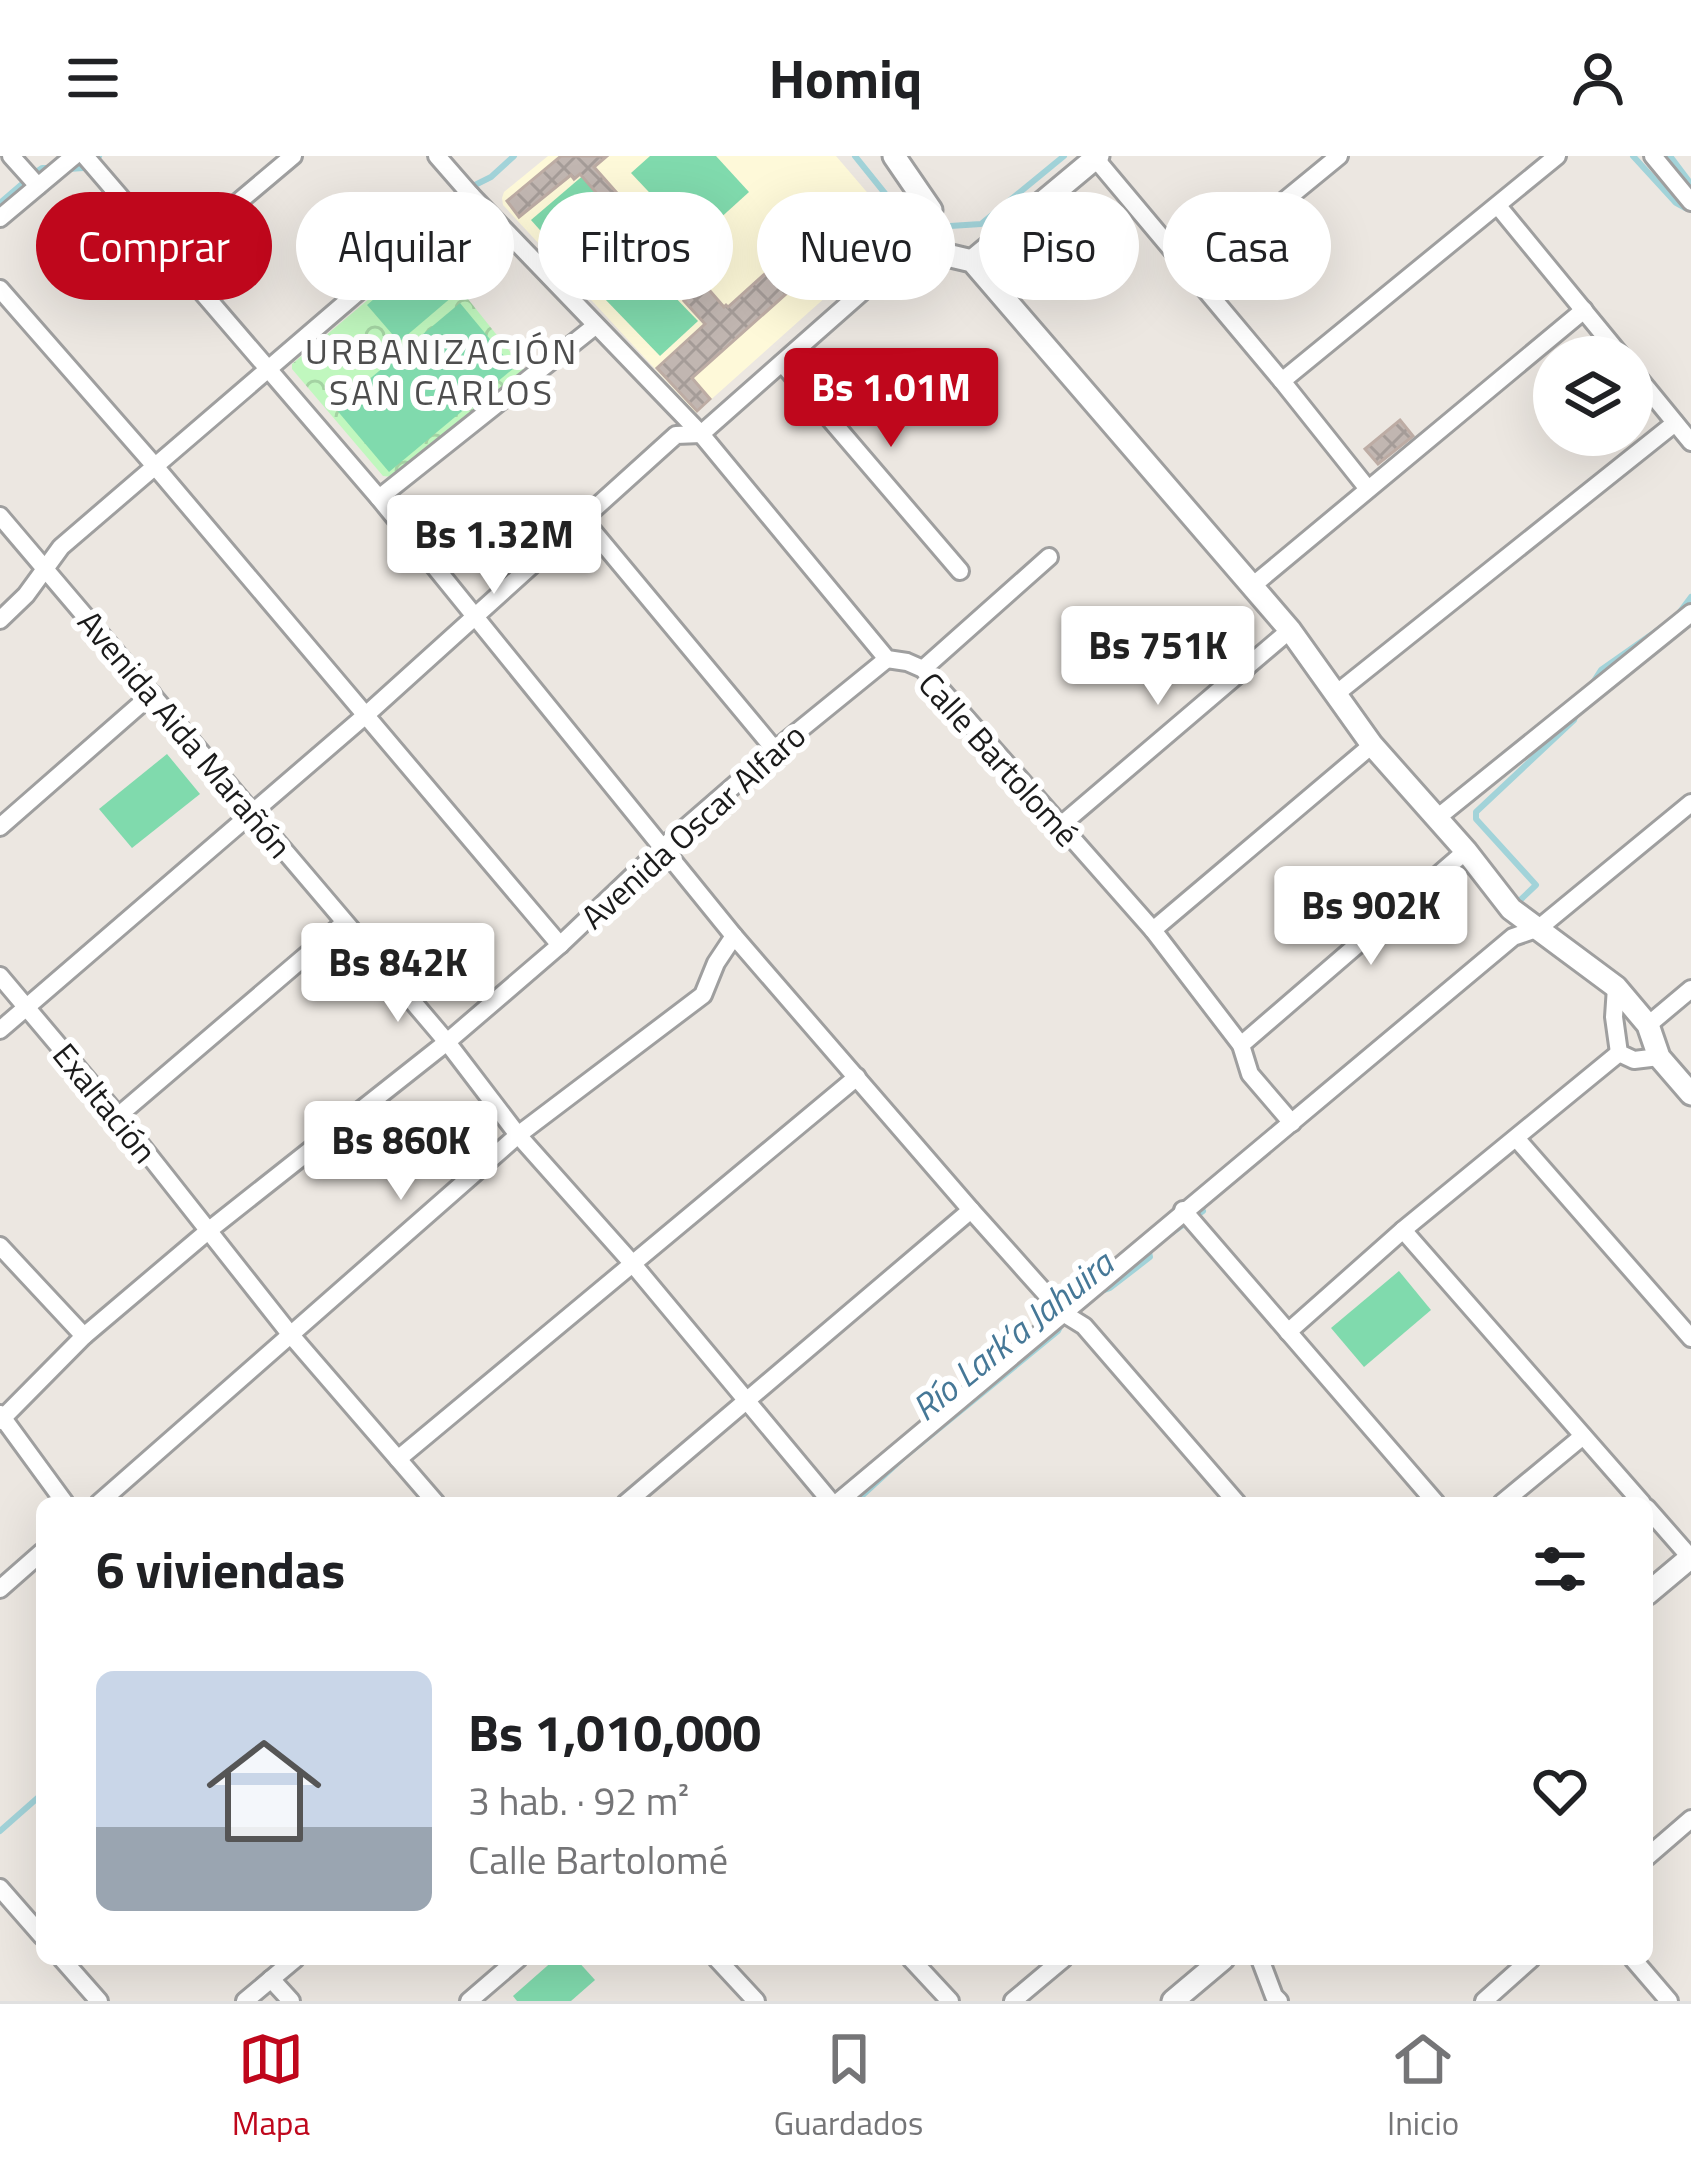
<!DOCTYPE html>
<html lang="es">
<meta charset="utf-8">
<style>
:root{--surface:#fff;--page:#f6f6f6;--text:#202124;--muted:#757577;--line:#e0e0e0;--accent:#bf071c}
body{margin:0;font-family:"Titillium Web",sans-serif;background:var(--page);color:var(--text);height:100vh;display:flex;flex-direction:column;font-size:45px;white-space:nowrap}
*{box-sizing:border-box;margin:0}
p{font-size:39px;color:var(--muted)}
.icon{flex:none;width:66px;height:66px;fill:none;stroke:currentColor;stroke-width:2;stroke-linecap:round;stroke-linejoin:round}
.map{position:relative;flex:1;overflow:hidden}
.drawer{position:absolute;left:36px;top:1341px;width:1617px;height:468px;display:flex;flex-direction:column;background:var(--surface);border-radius:18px;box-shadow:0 12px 48px #0002}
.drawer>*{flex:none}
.guide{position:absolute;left:36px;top:36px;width:1620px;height:108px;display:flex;gap:24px}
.controls{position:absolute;left:1533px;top:180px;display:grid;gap:24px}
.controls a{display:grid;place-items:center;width:120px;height:120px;border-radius:50%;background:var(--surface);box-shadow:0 12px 48px #0002;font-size:60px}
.price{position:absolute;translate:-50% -102px;padding:0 27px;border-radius:12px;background:#fff;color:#222;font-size:39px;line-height:78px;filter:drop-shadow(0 3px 6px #0008)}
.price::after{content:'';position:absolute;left:50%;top:72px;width:36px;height:27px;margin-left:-18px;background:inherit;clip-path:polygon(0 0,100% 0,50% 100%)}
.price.active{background:var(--accent);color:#fff}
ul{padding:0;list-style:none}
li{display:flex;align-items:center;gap:36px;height:300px;padding:0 60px}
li+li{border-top:3px solid var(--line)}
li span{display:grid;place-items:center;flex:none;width:336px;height:240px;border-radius:18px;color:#555}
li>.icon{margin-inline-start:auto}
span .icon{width:144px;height:144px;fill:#fffc;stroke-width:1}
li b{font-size:51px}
h2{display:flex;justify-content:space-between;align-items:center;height:144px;padding:0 60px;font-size:51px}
.tag{padding:0 42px;border-radius:54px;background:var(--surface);box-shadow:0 12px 48px #0002;font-size:42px;line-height:108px}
.tag.active{background:var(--accent);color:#fff}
header{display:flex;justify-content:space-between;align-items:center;height:156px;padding:0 60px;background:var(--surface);font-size:54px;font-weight:700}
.dock{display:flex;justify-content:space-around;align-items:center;height:168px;border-top:3px solid var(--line);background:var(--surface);font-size:33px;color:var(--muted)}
.dock a{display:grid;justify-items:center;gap:6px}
.dock .active{color:var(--accent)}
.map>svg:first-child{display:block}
</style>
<header><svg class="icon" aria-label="menu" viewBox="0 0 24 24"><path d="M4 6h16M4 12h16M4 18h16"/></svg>Homiq<svg class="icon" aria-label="person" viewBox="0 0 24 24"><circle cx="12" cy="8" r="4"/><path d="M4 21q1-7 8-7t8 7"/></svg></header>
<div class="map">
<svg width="1691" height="1845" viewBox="0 0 1691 1845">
<defs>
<pattern id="park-crowns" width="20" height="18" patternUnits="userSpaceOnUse" patternTransform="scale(3)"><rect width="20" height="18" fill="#c0f7be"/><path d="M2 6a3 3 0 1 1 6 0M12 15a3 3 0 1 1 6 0" fill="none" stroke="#a4d3a3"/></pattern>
<pattern id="building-cross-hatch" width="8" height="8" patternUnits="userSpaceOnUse" patternTransform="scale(3)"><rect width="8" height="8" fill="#c1b6b1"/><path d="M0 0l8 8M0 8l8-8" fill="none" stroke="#a59c98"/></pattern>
</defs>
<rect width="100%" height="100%" fill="#ece7e1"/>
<polygon fill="#fef9d9" points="548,0 836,0 895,69 893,81 696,257 503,49 502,42 504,36"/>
<polygon fill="url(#park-crowns)" points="428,93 524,213 392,321 383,320 292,213 292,208"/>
<g fill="#80daad">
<polygon points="650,0 716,0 749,36 695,85 631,17"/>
<polygon points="586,17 625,61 571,109 531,64"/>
<polygon points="426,98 459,135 399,186 367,149"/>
<polygon points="640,105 698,165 660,200 603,141"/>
<polygon points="460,147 514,212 389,316 335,252"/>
<polygon points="167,598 200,638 132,692 99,653"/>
<polygon points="1399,1115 1431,1154 1364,1211 1331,1172"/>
<polygon points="555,1803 576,1803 595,1824 571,1845 517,1845 513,1840"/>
</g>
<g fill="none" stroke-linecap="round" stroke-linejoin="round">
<g stroke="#a2d3d9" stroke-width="6">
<polyline points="855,0 908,66 926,76 940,72 948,75 950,70 981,68 1064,0"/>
<polyline points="1633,0 1676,47 1685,52"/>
<polyline points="1670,0 1691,28"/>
<polyline points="69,13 83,12 99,0"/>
<polyline points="455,39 491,21 514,0"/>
<polyline points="0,47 36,16 42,12 50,12"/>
<polyline points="1679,457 1691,441"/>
<polyline points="1592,528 1601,514 1665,469"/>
<polyline points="1515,749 1536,729 1476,663 1476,656 1574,564 1577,555"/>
<polyline points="1167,1080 1203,1055"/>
<polyline points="1096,1137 1110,1132 1150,1101 1149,1096 1152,1091"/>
<polyline points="854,1347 903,1302 1058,1175 1063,1165"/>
<polyline points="0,1675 42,1638"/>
</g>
</g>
<g fill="url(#building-cross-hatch)" stroke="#bdaca4" stroke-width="3">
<polygon points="561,0 607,0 594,11 625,46 613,56 580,18 574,23 571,19 519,61 507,45"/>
<polygon points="827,67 844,86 692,222 710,243 697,255 657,212 705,168 684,145 689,141 660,108 656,111 644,98 663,81 724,151 726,149 728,151 788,97 791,101"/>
<polygon points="624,75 642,95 608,124 603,118 587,132 574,118"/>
<polygon points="1400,264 1413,280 1378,308 1365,293"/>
</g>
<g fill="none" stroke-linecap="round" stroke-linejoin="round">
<defs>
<g id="minor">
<polyline points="11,0 38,30"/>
<polyline points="85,0 379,342 734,780 971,1054 1063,1157 1084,1170 1237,1347"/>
<polyline points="437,0 471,39 701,278 887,503 907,506 923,513 1153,774 1241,889 1250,918 1292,967"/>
<polyline points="1653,0 1691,46"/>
<polyline points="1095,2 1282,225 1368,333"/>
<polyline points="1498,50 1622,201"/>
<polyline points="0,62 74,0"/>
<polyline points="173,101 293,0"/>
<polyline points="1194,119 1339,0"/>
<polyline points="0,133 154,309 560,789"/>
<polyline points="782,207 960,415"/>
<polyline points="1632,214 1691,286"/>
<polyline points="1282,225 1557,0"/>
<polyline points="379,342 595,170"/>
<polyline points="0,360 447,886 518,979 632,1107 832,1347"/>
<polyline points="582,362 775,594"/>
<polyline points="1251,431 1584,154"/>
<polyline points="0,464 26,439 61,391 471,39"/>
<polyline points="923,513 1049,401"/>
<polyline points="1337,537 1675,267"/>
<polyline points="1437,662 1691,457"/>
<polyline points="1061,669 1290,474"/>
<polyline points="0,671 152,538"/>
<polyline points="1153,774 1372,589"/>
<polyline points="0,820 118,960 290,1178 436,1347"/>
<polyline points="1616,831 1614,861 1619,897 1634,904 1659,901"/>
<polyline points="1648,869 1691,833"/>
<polyline points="0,874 367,558 676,279 701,278 913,91"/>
<polyline points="1241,889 1466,695"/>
<polyline points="118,960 344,767"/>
<polyline points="1516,982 1691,1182"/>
<polyline points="1183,1054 1436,1347"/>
<polyline points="1403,1074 1642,1347"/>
<polyline points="0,1090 84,1180"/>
<polyline points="1288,1176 1403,1074 1619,897"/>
<polyline points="0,1258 65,1347"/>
<polyline points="0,1265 84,1180 208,1075 447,886 560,789 662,692 775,594 887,503"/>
<polyline points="398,1303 857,921"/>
<polyline points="99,1347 518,979 703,839 716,807 734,780"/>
<polyline points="626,1347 971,1054"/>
<polyline points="837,1347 1513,781 1539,772 1691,647"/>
<polyline points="1502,1347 1583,1280"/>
<polyline points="1647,1352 1690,1401"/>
<polyline points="0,1433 42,1396"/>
<polyline points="1647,1701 1691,1663"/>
<polyline points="0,1732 42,1780"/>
<polyline points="62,1803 99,1845"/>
<polyline points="717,1803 756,1845"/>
<polyline points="911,1803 950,1845"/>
<polyline points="1260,1803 1274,1840 1279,1845"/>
<polyline points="1633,1803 1669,1845"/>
<polyline points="271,1823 291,1845"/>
<polyline points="245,1845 295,1803"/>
<polyline points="469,1845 518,1803"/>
<polyline points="1013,1845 1063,1803"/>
<polyline points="1484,1845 1531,1803"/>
</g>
<g id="tertiary">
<polyline points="894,0 931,54"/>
<polyline points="913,91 972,105 1290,474 1372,589 1466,695 1511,753 1616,831 1648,869 1659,901 1691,938"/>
<polyline points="972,105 1098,0"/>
<polyline points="1647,1438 1691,1401"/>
<polyline points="1173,1845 1223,1803"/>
</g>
</defs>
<use href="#minor" stroke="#9f9f9f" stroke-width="22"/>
<use href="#tertiary" stroke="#9f9f9f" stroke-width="27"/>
<use href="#minor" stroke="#fff" stroke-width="16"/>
<use href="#tertiary" stroke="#fff" stroke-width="21"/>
</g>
<g text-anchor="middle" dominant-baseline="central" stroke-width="12" stroke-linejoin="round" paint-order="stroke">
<g font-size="33" fill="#1b1b1b" stroke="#fff">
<text transform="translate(185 578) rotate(50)">Avenida Aida Marañón</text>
<text transform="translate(999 603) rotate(48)">Calle Bartolomé</text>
<text transform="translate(693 670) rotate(-42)">Avenida Oscar Alfaro</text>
<text transform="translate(105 947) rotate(51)">Exaltación</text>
</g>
<g font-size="36" letter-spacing="3" fill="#4e4e4e" stroke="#fff">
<text x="442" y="194">URBANIZACIÓN<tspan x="442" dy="41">SAN CARLOS</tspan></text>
</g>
<g font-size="36" font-style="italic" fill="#467897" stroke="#fff">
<text transform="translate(1012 1179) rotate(-39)">Río Lark’a Jahuira</text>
</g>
</g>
</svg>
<div class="controls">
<a><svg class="icon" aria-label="layers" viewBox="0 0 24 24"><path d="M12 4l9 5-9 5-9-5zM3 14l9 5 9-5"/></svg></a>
</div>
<b class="price active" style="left:891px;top:294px">Bs 1.01M</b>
<b class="price" style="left:494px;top:441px">Bs 1.32M</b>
<b class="price" style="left:1158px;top:552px">Bs 751K</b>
<b class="price" style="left:1371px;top:812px">Bs 902K</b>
<b class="price" style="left:398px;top:869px">Bs 842K</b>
<b class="price" style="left:401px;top:1047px">Bs 860K</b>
<div class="guide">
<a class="tag active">Comprar</a>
<a class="tag">Alquilar</a>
<a class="tag">Filtros</a>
<a class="tag">Nuevo</a>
<a class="tag">Piso</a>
<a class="tag">Casa</a>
</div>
<section class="drawer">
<h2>6 viviendas<svg class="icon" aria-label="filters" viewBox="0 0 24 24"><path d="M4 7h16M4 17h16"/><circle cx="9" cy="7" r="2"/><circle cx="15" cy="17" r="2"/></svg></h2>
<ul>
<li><span style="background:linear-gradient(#c9d6e8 65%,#9aa5b1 0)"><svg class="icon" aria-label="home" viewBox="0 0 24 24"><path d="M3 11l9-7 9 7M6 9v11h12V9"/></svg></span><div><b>Bs 1,010,000</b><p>3 hab. · 92 m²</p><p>Calle Bartolomé</p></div><svg class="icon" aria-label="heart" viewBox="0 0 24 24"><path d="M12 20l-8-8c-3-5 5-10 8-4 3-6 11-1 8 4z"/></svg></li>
</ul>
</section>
</div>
<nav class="dock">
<a class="active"><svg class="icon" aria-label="map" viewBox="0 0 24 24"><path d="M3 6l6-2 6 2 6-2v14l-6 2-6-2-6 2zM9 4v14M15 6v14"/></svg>Mapa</a>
<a><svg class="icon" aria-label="saved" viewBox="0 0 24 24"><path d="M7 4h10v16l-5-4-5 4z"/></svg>Guardados</a>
<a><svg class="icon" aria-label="home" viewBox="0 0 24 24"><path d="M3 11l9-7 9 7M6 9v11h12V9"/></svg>Inicio</a>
</nav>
